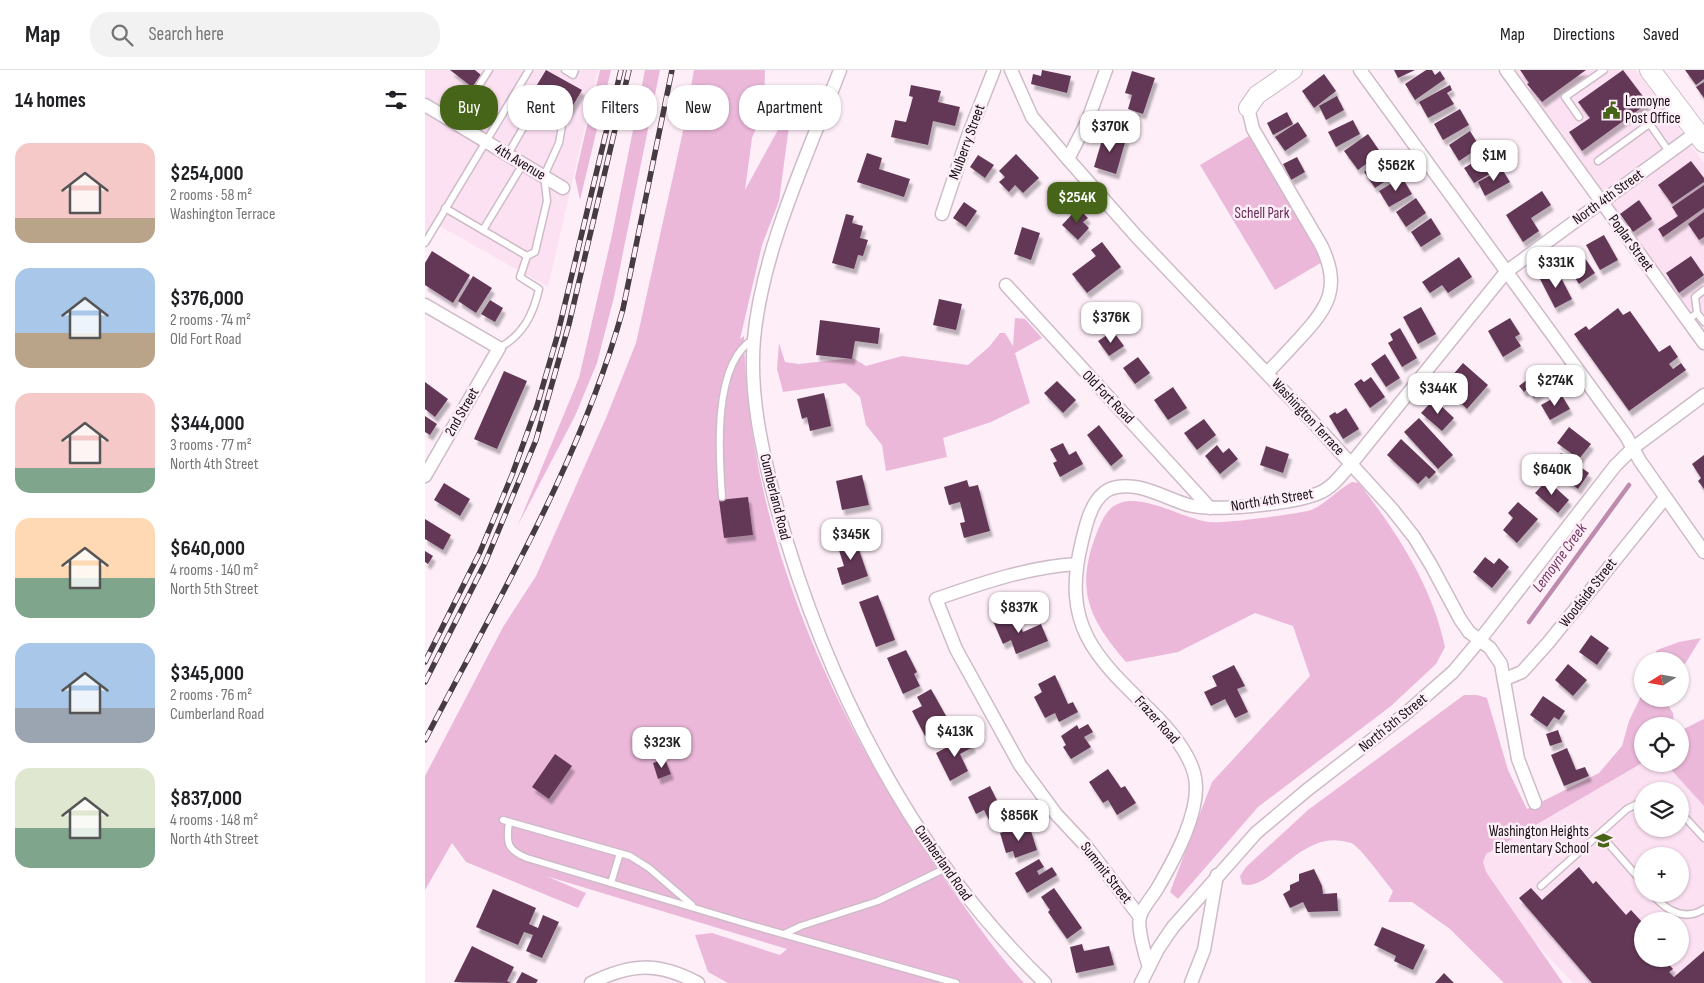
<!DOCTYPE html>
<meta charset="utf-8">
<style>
:root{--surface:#fff;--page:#f2f2f2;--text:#202124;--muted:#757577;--line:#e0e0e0;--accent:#476519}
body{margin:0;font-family:"Sofia Sans Condensed",sans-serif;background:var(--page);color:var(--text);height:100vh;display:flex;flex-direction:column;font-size:19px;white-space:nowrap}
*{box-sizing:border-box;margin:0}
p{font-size:16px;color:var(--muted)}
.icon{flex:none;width:28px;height:28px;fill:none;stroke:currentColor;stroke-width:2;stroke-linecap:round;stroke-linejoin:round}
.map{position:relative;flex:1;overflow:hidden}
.panel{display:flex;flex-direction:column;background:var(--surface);width:425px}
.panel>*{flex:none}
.banner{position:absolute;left:15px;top:15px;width:475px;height:45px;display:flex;gap:10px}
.needle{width:32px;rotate:259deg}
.tools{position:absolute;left:1209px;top:582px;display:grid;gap:10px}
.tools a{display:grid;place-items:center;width:55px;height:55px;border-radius:50%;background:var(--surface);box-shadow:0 1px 4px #0004;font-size:25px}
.price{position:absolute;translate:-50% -42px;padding:0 11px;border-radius:10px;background:#fff;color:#222;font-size:16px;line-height:32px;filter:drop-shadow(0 1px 2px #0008)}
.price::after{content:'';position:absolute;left:50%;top:30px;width:15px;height:11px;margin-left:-8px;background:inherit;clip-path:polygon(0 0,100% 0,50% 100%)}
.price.on{background:var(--accent);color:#fff}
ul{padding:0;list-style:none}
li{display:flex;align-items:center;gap:15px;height:125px;padding:0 15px}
li span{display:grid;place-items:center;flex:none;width:140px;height:100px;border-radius:15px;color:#555}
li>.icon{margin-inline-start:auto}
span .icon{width:60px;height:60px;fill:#fffc;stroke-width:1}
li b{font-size:21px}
h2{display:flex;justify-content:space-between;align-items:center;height:60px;padding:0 15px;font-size:21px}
.pill{padding:0 18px;border-radius:20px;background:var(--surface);box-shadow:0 1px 4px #0004;font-size:18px;line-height:45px}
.pill.on{background:var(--accent);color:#fff}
header{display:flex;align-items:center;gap:30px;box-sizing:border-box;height:70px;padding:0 25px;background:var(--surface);border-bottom:1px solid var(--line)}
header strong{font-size:24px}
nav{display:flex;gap:28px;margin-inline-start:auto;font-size:18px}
.search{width:350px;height:45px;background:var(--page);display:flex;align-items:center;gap:12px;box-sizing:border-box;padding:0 18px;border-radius:20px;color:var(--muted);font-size:19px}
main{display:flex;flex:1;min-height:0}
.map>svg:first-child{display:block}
</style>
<header>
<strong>Map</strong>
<div class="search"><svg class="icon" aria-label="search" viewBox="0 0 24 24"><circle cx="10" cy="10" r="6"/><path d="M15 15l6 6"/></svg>Search here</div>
<nav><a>Map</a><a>Directions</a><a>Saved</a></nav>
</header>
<main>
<section class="panel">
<h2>14 homes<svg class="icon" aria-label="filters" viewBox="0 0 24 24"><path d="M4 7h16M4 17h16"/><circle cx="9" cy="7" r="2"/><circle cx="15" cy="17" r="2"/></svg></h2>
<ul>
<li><span style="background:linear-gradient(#f6c9c9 75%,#b9a48a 0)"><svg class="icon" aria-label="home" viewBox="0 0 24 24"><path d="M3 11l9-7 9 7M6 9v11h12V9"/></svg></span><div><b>$254,000</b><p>2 rooms · 58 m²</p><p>Washington Terrace</p></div></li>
<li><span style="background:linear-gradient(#a9c7e8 65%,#b9a48a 0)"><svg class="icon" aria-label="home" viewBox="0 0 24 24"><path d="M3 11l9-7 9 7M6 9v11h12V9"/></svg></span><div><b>$376,000</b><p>2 rooms · 74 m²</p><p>Old Fort Road</p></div></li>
<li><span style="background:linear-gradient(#f6c9c9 75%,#7fa58c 0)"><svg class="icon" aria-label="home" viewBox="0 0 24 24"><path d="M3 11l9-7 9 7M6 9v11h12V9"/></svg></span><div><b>$344,000</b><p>3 rooms · 77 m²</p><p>North 4th Street</p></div></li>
<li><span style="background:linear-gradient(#ffd9b3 60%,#7fa58c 0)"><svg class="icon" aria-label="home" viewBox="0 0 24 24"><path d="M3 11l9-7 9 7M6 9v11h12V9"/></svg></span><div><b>$640,000</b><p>4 rooms · 140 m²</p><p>North 5th Street</p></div></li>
<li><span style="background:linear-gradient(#a9c7e8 65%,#9aa5b1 0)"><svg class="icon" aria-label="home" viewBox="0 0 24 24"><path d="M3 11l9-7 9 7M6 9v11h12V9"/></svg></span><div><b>$345,000</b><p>2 rooms · 76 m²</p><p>Cumberland Road</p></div></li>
<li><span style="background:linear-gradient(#dfe7d0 60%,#7fa58c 0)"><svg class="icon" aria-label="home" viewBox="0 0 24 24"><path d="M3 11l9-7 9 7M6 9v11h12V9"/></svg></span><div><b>$837,000</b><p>4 rooms · 148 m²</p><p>North 4th Street</p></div></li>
</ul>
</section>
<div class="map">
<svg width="1279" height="913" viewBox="0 0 1279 913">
<defs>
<filter id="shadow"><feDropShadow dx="3" dy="5.5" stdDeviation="1" flood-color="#0004"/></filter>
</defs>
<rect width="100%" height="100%" fill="#feeef8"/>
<g fill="#fce1f3" fill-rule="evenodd">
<polygon points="0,0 173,0 123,217 9,153 0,165"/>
<polygon points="1086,0 1211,0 1279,93 1279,268"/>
<path d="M1279 648V913H1148L1038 796 1217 682 1218 694H1255V661ZM1218 721H1255V759H1218ZM1218 786H1255V824H1218ZM1218 851H1255V889H1218Z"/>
</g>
<g fill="#ebb8da">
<polygon points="175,0 186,0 155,130 150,107"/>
<polygon points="220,0 235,0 189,227 172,293 150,346 93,455 154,308 187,165"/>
<path d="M269 0H340L339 40 327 68 320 120 367 34 354 131 337 175 315 269 319 266C323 465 410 654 523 814 548 848 570 882 599 913H303L283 902 270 865 287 863 355 885 362 879 121 806 161 823 153 838 41 792 27 773 0 820V706L78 557 111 506 181 348 211 273 257 66Z"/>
<polygon points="824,66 899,191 850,220 775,95"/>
<polygon points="590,248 600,249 617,268 590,283 605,333 566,352 518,368 522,387 461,401 457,375 441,355 435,327 420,313 358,322 352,299 354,273 360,292 374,294 428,288 441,296 477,286 543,295 564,277 575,263 580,263 588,276"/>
<path d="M927 412 934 413C972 463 1007 515 1020 577L1011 594 966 636 833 737 753 829 745 822 787 712 885 606 868 556 830 543 753 582 701 592C664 549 650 520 671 465 676 452 682 437 695 433 719 424 759 449 784 452 797 454 873 444 886 440 901 434 912 420 927 412Z"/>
<polygon points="1276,568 1255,602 1255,591 1227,591 1232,580 1254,572"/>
<path d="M1217 624 1218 629H1240V631L1248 643 1249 655 1218 656 1217 693 1061 784 1058 792 1061 802 1138 913H1079L1025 859 987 832H963L968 821C957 808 940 783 928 774 925 772 920 772 917 771 874 763 844 823 817 814L815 806 821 797 883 740 1039 625H1052L1062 628 1083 700 1102 739 1174 703 1197 676 1204 651Z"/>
<polygon points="1279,649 1279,736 1241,694 1255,694 1255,661"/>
</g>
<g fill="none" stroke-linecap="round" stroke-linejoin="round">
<polyline stroke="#bd8bad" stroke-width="4.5" points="1104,552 1204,415"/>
</g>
<g fill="#643957" filter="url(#shadow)">
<polygon points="25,0 50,0 56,5 47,17"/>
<polygon points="121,0 157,20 140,49 104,28"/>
<polygon points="617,0 646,6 642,23 606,14 608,4 616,6"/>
<polygon points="969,0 990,0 973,8"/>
<polygon points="1001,0 1007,0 1010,5 1015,1 1020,9 990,30 980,14"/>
<polygon points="1095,0 1161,0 1117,32 1102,14 1104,13"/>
<polygon points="1198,0 1223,33 1157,81 1144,62 1165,48 1153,32"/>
<polygon points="1260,0 1279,0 1279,9 1271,15"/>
<polygon points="707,1 730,8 718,44 703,39 707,25 700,23"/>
<polygon points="899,4 911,21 889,38 877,21"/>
<polygon points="1279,12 1279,28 1271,17"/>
<polygon points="486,15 516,21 513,32 535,37 530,56 508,51 503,75 466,67 470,50 481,52 488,27 484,26"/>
<polygon points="1025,15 1027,20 1022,23 1029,34 1003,48 994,32"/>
<polygon points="912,26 919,40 901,50 894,36"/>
<polygon points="1035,39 1044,55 1018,70 1009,54"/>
<polygon points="862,42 868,54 848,65 842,53"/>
<polygon points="928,50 935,64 911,77 903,62"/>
<polygon points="873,52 882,66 860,81 850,67"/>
<polygon points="1045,61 1055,77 1034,91 1024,75"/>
<polygon points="679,63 701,69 691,104 669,97"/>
<polygon points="943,64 956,83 933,100 919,81"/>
<polygon points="1066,82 1075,98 1049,113 1039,98"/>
<polygon points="442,83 457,88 454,99 485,109 479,127 432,112"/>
<polygon points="591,84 614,108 598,123 590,115 584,122 574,112 580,107 574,101"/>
<polygon points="553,85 569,95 560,108 545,97"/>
<polygon points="872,87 880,102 866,110 858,94"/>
<polygon points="961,87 973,103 950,118 939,102"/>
<polygon points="1266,91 1279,108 1279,112 1247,134 1233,115"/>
<polygon points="1077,99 1085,112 1060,126 1053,112"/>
<polygon points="977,107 987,124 964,137 954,121"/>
<polygon points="1279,115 1279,138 1238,167 1233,159 1253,146 1247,137"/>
<polygon points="1117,121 1126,135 1106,148 1114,161 1098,172 1081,145"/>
<polygon points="991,128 1001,143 981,157 971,142"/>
<polygon points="1214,130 1227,149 1208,162 1195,144"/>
<polygon points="539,132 552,141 541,157 528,148"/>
<polygon points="653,138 663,148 658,152 664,158 653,170 637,155"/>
<polygon points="1279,142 1279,167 1274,170 1263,154"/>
<polygon points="421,144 429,146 427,153 438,156 435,168 443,170 438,186 433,185 429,199 407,193"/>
<polygon points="1006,148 1016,164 996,177 986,162"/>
<polygon points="597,157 615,163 606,190 589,184"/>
<polygon points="1179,165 1193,190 1175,200 1161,175"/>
<polygon points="677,172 696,197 662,223 647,204 671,186 666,180"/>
<polygon points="7,181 45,205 28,233 0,215 0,193"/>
<polygon points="1155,181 1170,203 1154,214 1140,192"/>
<polygon points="1266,186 1279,205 1254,223 1241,203"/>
<polygon points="1034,187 1047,207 1023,223 1017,215 1005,223 997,212"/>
<polygon points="1132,200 1147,229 1130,238 1115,209"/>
<polygon points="48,206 67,218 51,243 33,231"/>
<polygon points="514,229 537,234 531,260 508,255"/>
<polygon points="65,230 78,238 70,252 56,244"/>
<polygon points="996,237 1011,264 993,274 978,247"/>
<polygon points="1193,238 1198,245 1205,241 1234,282 1245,275 1253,287 1244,294 1248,299 1256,293 1261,300 1204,341 1149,264 1161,256 1164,260"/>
<polygon points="1085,248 1095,264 1090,267 1096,276 1078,287 1063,261"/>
<polygon points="395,250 455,258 453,274 430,271 427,289 391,285"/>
<polygon points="975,258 992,288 977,297 963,273 968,270 965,264"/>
<polygon points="688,261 699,276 684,286 673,271"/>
<polygon points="960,284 975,308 961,317 946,294"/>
<polygon points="713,287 725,303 710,314 698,298"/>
<polygon points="1038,293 1063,315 1042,339 1031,328 1039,319 1026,307"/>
<polygon points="1118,297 1129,312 1109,328 1102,319 1099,322 1094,316"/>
<polygon points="79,301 102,311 72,379 49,369"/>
<polygon points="946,307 960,327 945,338 929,314 936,309 939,312"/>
<polygon points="632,311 651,330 638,343 619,323"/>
<polygon points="0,312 23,329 10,347 0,339"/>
<polygon points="748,317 762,338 743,350 729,330"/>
<polygon points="399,323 406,356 385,361 382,347 377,349 372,329"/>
<polygon points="1136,324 1145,339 1125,350 1116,335"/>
<polygon points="1009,329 1029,348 1017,361 996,343"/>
<polygon points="921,338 934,359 918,369 904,346 910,342 912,344"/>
<polygon points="0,346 12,354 5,365 0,362"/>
<polygon points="994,348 1028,385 1013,399 979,362"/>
<polygon points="779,349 791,365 772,380 759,363"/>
<polygon points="674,355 698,386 686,396 662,365"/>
<polygon points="1144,357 1166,374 1154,389 1132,373"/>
<polygon points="976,369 1011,402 1004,409 1001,406 993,414 962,385"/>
<polygon points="638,373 644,385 651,381 658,394 635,407 628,393 632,391 625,379"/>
<polygon points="792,375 798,383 804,378 813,389 795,404 780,386"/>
<polygon points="841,376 864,384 858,403 835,395"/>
<polygon points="1136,383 1164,403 1153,419 1125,398"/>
<polygon points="1279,385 1279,419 1273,411 1276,408 1267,394"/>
<polygon points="437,405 444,435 417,440 411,411"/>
<polygon points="542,410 544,417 553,415 565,461 539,468 535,453 540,452 535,432 524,435 519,417"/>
<polygon points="1122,410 1144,430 1133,443 1110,423"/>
<polygon points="19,413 45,429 35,446 9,430"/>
<polygon points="323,427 328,465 299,468 294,430"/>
<polygon points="1093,432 1113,449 1092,473 1078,460 1088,448 1083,443"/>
<polygon points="0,449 26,465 18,480 0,469"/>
<polygon points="429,465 443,506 417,515 412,498 419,496 411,471"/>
<polygon points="0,481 8,486 3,494 0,492"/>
<polygon points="1060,487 1069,494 1074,488 1084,497 1067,518 1048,502"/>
<polygon points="453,525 470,570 451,577 434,532"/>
<polygon points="589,542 598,562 616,554 623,571 591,584 586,570 578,574 568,551"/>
<polygon points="1166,565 1184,578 1172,595 1154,582"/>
<polygon points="481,580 492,602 489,604 495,616 478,624 462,588"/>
<polygon points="1143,594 1162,610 1148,626 1130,610"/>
<polygon points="809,595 820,616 812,619 823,642 810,648 800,629 786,636 779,622 792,616 787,606"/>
<polygon points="630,605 643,634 648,632 653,642 634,652 630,643 620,648 609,627 617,622 613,614"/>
<polygon points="506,619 525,653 500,666 487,641 497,636 492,627"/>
<polygon points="1118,626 1140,641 1134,650 1129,647 1122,657 1105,645"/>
<polygon points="663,654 668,662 659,667 666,677 646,689 638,677 641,675 636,666 652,655 654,659"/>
<polygon points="1133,660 1137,672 1125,676 1121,664"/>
<polygon points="543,666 548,677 535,684 543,701 525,711 511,683"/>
<polygon points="1142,678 1151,700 1160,697 1164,706 1139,716 1126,685"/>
<polygon points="130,684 147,696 124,729 107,717"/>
<polygon points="240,689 246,704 233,709 228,693"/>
<polygon points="683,699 696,718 700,716 711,733 692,745 683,730 678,733 664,712"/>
<polygon points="565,716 579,745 565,752 559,740 551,744 543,727"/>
<polygon points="591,758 593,762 605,758 612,780 590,788 588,781 581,783 575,763"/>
<polygon points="614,789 619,797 612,801 614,805 627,797 632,805 602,823 590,803"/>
<polygon points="1154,797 1168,814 1171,811 1201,845 1206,840 1218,853 1218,889 1239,889 1248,899 1244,902 1249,907 1279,881 1279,913 1167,913 1094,828 1106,818 1117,830"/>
<polygon points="889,799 897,816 898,824 912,823 913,841 883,842 878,832 865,838 858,824 865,820 865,815 874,811 874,804"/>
<polygon points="629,818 657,858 642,869 623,842 625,840 616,827"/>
<polygon points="68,819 111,838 104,854 113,858 118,845 134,852 117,888 101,881 108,865 99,862 93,875 51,857"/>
<polygon points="957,857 1000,875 988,900 969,891 971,886 949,875"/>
<polygon points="657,874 659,881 684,876 689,895 651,903 645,877"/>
<polygon points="47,876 89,897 82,911 86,913 29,912"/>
<polygon points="97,902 113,910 111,913 91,913"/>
<polygon points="1019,903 1029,913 1010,913"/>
</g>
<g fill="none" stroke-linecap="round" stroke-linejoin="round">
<defs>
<g id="lane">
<polyline points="140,0 148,5 150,0"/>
<polyline points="55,14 64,0"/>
<polyline points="1154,47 1140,27 1179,0"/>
<polyline points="1224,53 1245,83"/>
<polyline points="1173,91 1249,36"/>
<polyline points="20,138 102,186"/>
<polyline points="58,160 98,94"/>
<polyline points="0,173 104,0"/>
<polyline points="1272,243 1279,252"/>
<polyline points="1263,250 1272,243 1270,227 1279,220"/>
<path d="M74 278C98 265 108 245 114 219L95 207 102 186 110 182 122 131 119 106 134 73 137 56 109 39 83 84"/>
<path d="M297 427C294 386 287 292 329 269"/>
<polyline points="1255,742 1279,768"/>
<polyline points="78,750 205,786 224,798 267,835"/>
<path d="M84 752C81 773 82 780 102 788L326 855 531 913"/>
<polyline points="1175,764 1218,813"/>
<polyline points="186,813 195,783"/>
<polyline points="1116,816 1202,739 1218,731"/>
<path d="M1227 824C1241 840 1259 852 1279 839"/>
<polyline points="359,864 376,856 453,831 521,798"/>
</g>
<g id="street">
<path d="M415 0C383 84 337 180 329 269 324 323 337 381 351 434 399 611 487 784 620 913"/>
<polyline points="586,0 607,47 643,89 712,167 887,351 967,439 989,467 1006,495 1035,549 1044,562 1065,578 1076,594 1093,689 1110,733"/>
<polyline points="935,0 1201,366 1215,391 1279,482"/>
<polyline points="1081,0 1279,273"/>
<polyline points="0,35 138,118"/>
<path d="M823 38 828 59 896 175C917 217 903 238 874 269 863 281 853 292 842 303"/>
<polyline points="643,89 662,52 681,0"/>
<polyline points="517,144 543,66 569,0"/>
<polyline points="581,215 785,438"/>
<polyline points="0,235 74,278 0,406"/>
<path d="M652 494C603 497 557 513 511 529L531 579 595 695 631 744 661 776 715 847"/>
<polyline points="1080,609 1097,602 1123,573 1240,428"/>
<path d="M724 897C720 886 712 857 715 846 718 837 727 827 732 819 749 790 779 737 769 703 762 679 743 658 726 641 669 586 636 555 657 471 661 454 667 427 685 419 711 409 739 428 763 435 789 442 868 434 894 423 907 418 917 404 926 394L1081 202 1272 62"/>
<path d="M166 913C206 893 233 892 273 913"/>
<polyline points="716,913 733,879 748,857 831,763 882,720 979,645 1028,602 1054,571 1190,396 1208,378 1279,325"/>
<polyline points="766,913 779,880 792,805"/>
</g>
<polyline id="secondary" points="823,38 832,25 868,0"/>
<polyline id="primary" points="1225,0 1279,72"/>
</defs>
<use href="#lane" stroke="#cebbc8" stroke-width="9"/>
<use href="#street" stroke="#cebbc8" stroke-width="15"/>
<use href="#secondary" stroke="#cebbc8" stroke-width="20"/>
<use href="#primary" stroke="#cebbc8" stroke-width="22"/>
<use href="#lane" stroke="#fff" stroke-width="6"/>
<use href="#street" stroke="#fff" stroke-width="12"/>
<use href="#secondary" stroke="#fff" stroke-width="18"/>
<use href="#primary" stroke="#fff" stroke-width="20"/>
<defs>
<g id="rail">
<polyline points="0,592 55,482 87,405 112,336 132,267 196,0"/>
<polyline points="0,612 60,493 111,370 144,254 204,0"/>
<path d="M0 670C72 531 156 391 198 239L247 0"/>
</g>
</defs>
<use href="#rail" stroke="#453c42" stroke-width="5.5"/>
<use href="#rail" stroke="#feeef8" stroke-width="4" stroke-dasharray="11" stroke-linecap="butt"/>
</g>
<defs>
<symbol id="civic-bare" viewBox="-9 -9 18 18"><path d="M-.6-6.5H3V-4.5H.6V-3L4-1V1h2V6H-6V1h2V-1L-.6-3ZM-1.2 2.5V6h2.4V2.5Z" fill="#476519" stroke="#feeef8" stroke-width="2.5" paint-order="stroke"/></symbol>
<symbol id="school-bare" viewBox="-9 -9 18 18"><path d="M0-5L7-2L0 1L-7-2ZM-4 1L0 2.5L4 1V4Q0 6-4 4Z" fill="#476519" stroke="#feeef8" stroke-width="2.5" paint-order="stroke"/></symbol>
</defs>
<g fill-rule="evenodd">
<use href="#civic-bare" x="1174" y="28" width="25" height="25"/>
<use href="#school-bare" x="1166" y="758" width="25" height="25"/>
</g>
<g text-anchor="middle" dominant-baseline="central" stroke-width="5" stroke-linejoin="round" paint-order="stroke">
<g font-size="15" fill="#150e13" stroke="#feeef8" text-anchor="start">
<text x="1200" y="31">Lemoyne<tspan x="1200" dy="17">Post Office</tspan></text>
<text x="1164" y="761" text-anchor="end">Washington Heights<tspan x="1164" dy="17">Elementary School</tspan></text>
</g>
<g font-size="15" fill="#150e13" stroke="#feeef8">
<text transform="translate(542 72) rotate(-70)">Mulberry Street</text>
<text transform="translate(95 92) rotate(31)">4th Avenue</text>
<text transform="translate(1183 127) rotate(-36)">North 4th Street</text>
<text transform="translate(1206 173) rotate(54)">Poplar Street</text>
<text transform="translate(683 327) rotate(46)">Old Fort Road</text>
<text transform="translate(37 342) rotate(-60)">2nd Street</text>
<text transform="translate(883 347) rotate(47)">Washington Terrace</text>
<text transform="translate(350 427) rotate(76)">Cumberland Road</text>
<text transform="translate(847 430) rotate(-9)">North 4th Street</text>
<text transform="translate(1163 523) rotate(-52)">Woodside Street</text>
<text transform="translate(732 650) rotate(48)">Frazer Road</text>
<text transform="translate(968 653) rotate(-39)">North 5th Street</text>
<text transform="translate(518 793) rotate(55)">Cumberland Road</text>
<text transform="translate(681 803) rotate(52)">Summit Street</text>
</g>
<g font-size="15" fill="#642754" stroke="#feeef8">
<text x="837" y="143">Schell Park</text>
</g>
<g font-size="16" font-style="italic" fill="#713461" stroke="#feeef8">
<text transform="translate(1135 488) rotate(-54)">Lemoyne Creek</text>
</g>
</g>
</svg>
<div class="tools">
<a><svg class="needle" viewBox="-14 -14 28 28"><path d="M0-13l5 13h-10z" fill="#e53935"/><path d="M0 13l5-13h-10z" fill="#757577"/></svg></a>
<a><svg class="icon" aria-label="locate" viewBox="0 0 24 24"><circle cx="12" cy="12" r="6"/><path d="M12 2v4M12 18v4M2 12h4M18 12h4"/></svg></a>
<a><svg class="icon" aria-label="layers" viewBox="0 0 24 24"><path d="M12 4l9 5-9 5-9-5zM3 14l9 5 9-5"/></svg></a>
<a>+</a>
<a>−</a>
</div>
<b class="price" style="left:685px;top:83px">$370K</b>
<b class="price" style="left:1069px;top:112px">$1M</b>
<b class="price" style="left:971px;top:122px">$562K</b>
<b class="price on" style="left:652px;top:154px">$254K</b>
<b class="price" style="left:1131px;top:219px">$331K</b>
<b class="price" style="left:686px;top:274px">$376K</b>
<b class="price" style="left:1130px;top:337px">$274K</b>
<b class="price" style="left:1013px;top:345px">$344K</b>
<b class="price" style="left:1127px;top:426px">$640K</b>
<b class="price" style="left:426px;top:491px">$345K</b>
<b class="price" style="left:594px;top:564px">$837K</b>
<b class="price" style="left:530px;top:688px">$413K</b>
<b class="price" style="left:237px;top:699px">$323K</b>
<b class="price" style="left:594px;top:772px">$856K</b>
<div class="banner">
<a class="pill on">Buy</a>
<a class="pill">Rent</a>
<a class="pill">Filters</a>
<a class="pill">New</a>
<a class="pill">Apartment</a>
</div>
</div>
</main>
